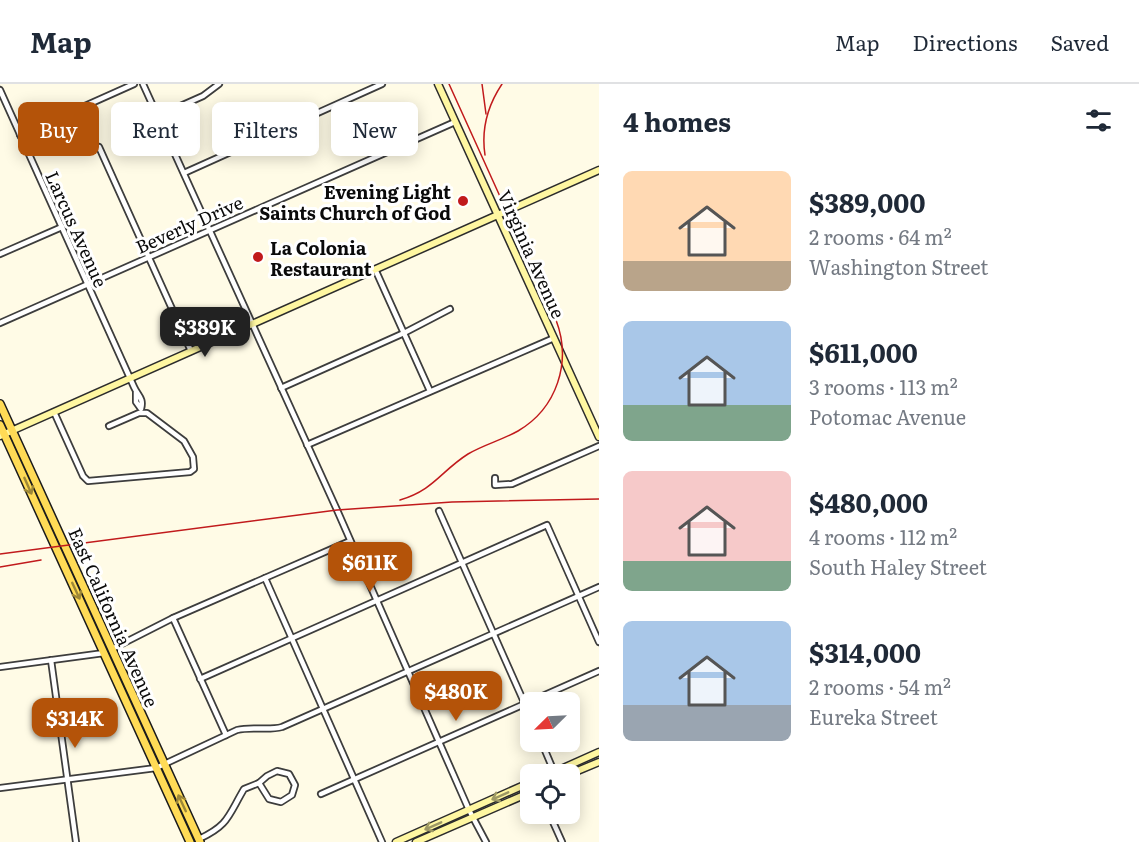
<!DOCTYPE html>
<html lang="en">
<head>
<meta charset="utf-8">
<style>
	body { margin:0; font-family:Literata,serif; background:#f2f2f3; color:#1f2937; height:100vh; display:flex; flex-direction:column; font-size:22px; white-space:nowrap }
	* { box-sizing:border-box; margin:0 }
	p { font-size:20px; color:#747a83 }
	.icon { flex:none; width:33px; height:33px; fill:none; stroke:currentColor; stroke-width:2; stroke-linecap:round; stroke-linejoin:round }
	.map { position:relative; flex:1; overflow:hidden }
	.side { display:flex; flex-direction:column; background:#fff; width:540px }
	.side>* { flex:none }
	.guide { position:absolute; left:18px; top:18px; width:490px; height:54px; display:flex; gap:12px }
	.needle { width:39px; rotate:246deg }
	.controls { position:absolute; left:520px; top:608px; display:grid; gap:12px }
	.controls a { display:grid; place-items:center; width:60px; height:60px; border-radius:9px; background:#fff; box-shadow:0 3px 15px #0003; font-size:30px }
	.price { position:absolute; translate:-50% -51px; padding:0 14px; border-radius:12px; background:#b45309; color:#fff; font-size:20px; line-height:39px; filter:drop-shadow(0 2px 3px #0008) }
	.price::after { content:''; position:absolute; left:50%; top:36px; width:18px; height:14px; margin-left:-9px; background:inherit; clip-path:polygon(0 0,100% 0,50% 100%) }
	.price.current { background:#222; color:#fff }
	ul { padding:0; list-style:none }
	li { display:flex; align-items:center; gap:18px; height:150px; padding:0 24px }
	li span { display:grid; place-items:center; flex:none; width:168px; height:120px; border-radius:9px; color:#555 }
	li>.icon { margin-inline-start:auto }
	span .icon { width:72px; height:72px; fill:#fffc; stroke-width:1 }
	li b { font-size:26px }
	h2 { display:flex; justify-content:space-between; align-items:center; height:72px; padding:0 24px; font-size:26px }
	.chip { padding:0 21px; border-radius:9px; background:#fff; box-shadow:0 3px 15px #0003; font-size:21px; line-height:54px }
	.chip.current { background:#b45309; color:#fff }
	header { display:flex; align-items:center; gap:36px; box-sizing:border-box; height:84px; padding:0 30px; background:#fff; border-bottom:2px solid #e0e1e3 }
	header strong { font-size:28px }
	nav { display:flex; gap:33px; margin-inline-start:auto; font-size:21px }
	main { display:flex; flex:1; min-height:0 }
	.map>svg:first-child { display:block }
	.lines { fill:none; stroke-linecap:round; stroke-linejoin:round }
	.street-casing { stroke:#3d3d3d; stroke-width:8 }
	.secondary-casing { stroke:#2c2c2c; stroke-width:9 }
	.primary-casing { stroke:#1b1b1b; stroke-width:10 }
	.street { stroke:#fff; stroke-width:4.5 }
	.secondary { stroke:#fff7a1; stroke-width:6 }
	.primary { stroke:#ffdb56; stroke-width:7 }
	.rail { stroke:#c11a1c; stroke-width:1.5 }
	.oneway { stroke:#9d8738 }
	.oneway2 { stroke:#9d9865 }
	.poi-dot { fill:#c11a1c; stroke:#fff; stroke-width:2 }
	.labels { text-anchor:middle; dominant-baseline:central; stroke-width:6; stroke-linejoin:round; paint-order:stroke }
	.poi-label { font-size:18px; font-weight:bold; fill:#0a0a0a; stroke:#fff; text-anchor:end }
	.street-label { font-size:18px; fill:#0a0a0a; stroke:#fff }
</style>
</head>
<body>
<header>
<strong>Map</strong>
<nav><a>Map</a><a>Directions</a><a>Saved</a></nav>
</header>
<main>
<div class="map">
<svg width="599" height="758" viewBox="0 0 599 758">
	<rect width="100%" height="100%" fill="#fffbe6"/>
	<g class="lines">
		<defs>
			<g id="street">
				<path d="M143,0l194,426 132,300 17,32"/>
				<path d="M0,6l134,297c4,9 10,11 7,22l-5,-7v-10"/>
				<path d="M158,32l45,-20 16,-12"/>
				<path d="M20,51l114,-51"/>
				<path d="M99,63l92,204"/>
				<path d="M184,89l198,-89"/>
				<path d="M0,170l62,-27"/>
				<path d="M375,185l55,122"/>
				<path d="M0,239l455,-201"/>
				<path d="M281,304l123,-55 46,-24"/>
				<path d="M54,328l29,64 5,5 102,-9 4,-3 -1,-12 -9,-16 -37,-28h-8l-30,13"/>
				<path d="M307,361l247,-107"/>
				<path d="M495,394v7l17,-1 87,-38"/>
				<path d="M439,427l92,207"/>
				<path d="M265,494l117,264"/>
				<path d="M173,534l53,117"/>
				<path d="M112,565l61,-31 177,-77"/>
				<path d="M51,576l25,182"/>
				<path d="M0,583l104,-14"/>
				<path d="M200,595l347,-154 52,117"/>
				<path d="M541,657l14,33"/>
				<path d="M277,687l12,3 6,11 -3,10 -11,7 -12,-3 -10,-16 8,-7z"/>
				<path d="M0,704l156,-20 81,-38c15,-4 30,1 45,-3l317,-140"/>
				<path d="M321,710l278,-123"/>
				<path d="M549,729l13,29"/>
				<path d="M199,755c30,-14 29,-23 45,-50l15,-6"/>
			</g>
			<g id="secondary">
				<path d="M438,0l161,353"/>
				<path d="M0,352l599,-266"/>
				<path d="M550,690l49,-22"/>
				<path d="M570,690l29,-12"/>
				<path d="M396,758l135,-60"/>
				<path d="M416,758l115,-50"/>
			</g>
			<g id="primary">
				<path d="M0,320l200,438"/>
				<path d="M0,341l190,417"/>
			</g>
		</defs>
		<use href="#street" class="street-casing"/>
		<use href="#secondary" class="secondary-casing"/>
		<use href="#primary" class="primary-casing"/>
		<use href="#street" class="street"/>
		<use href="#secondary" class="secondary"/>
		<use href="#primary" class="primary"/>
		<g class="rail">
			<path d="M482,0l4,30"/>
			<path d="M485,71c-4,-26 3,-50 17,-71"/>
			<path d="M400,416c34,-10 41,-29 68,-46 15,-9 34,-14 50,-23 39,-23 54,-69 38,-111l-107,-236"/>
			<path d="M0,470l337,-44 115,-8 147,-3"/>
			<path d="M0,483l41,-7"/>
		</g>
	</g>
	<defs><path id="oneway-shaft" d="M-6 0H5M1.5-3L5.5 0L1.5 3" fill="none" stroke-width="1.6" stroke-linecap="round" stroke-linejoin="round" transform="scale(1.5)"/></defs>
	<g class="oneway">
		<use href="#oneway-shaft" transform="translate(28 402) rotate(66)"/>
		<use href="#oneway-shaft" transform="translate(76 507) rotate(65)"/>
		<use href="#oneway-shaft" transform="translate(182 719) rotate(-115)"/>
	</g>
	<g class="oneway2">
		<use href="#oneway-shaft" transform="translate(500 712) rotate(156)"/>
		<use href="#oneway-shaft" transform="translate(433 742) rotate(156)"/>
	</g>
	<g class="poi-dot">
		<circle cx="463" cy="117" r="6"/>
		<circle cx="258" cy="173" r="6"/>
	</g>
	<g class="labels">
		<g class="poi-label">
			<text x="451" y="107">Evening Light<tspan x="451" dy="21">Saints Church of God</tspan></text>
			<text x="270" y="163" text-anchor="start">La Colonia<tspan x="270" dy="21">Restaurant</tspan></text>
		</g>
		<g class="street-label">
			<text transform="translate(189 140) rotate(-24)">Beverly Drive</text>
			<text transform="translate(77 145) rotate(66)">Larcus Avenue</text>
			<text transform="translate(532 170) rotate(66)">Virginia Avenue</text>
			<text transform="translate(114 533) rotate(66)">East California Avenue</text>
		</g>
	</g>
</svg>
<div class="controls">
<a><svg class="needle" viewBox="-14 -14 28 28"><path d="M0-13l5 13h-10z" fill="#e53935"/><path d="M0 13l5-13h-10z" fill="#747a83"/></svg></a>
<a><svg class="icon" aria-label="locate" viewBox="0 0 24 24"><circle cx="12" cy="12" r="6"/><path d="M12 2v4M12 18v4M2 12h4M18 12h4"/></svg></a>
</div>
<b class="price current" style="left:205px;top:274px">$389K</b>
<b class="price" style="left:370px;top:509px">$611K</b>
<b class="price" style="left:456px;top:638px">$480K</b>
<b class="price" style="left:75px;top:665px">$314K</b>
<div class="guide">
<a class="chip current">Buy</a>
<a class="chip">Rent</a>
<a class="chip">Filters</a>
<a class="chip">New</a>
</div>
</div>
<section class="side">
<h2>4 homes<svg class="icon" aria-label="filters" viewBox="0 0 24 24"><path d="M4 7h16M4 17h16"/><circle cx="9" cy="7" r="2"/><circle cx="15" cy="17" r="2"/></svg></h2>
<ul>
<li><span style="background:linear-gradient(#ffd9b3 75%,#b9a48a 0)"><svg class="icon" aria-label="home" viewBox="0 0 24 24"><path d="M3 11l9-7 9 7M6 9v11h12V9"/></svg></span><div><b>$389,000</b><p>2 rooms · 64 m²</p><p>Washington Street</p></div></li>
<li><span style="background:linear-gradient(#a9c7e8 70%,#7fa58c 0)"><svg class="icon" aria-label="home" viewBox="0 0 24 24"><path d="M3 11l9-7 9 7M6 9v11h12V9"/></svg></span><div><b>$611,000</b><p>3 rooms · 113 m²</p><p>Potomac Avenue</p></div></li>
<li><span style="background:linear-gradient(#f6c9c9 75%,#7fa58c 0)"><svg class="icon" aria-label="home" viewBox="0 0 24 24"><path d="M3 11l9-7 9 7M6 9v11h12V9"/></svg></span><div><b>$480,000</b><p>4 rooms · 112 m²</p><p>South Haley Street</p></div></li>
<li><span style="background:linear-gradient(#a9c7e8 70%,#9aa5b1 0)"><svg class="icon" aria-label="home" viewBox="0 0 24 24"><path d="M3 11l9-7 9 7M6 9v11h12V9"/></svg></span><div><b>$314,000</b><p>2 rooms · 54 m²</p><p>Eureka Street</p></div></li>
</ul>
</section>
</main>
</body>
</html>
